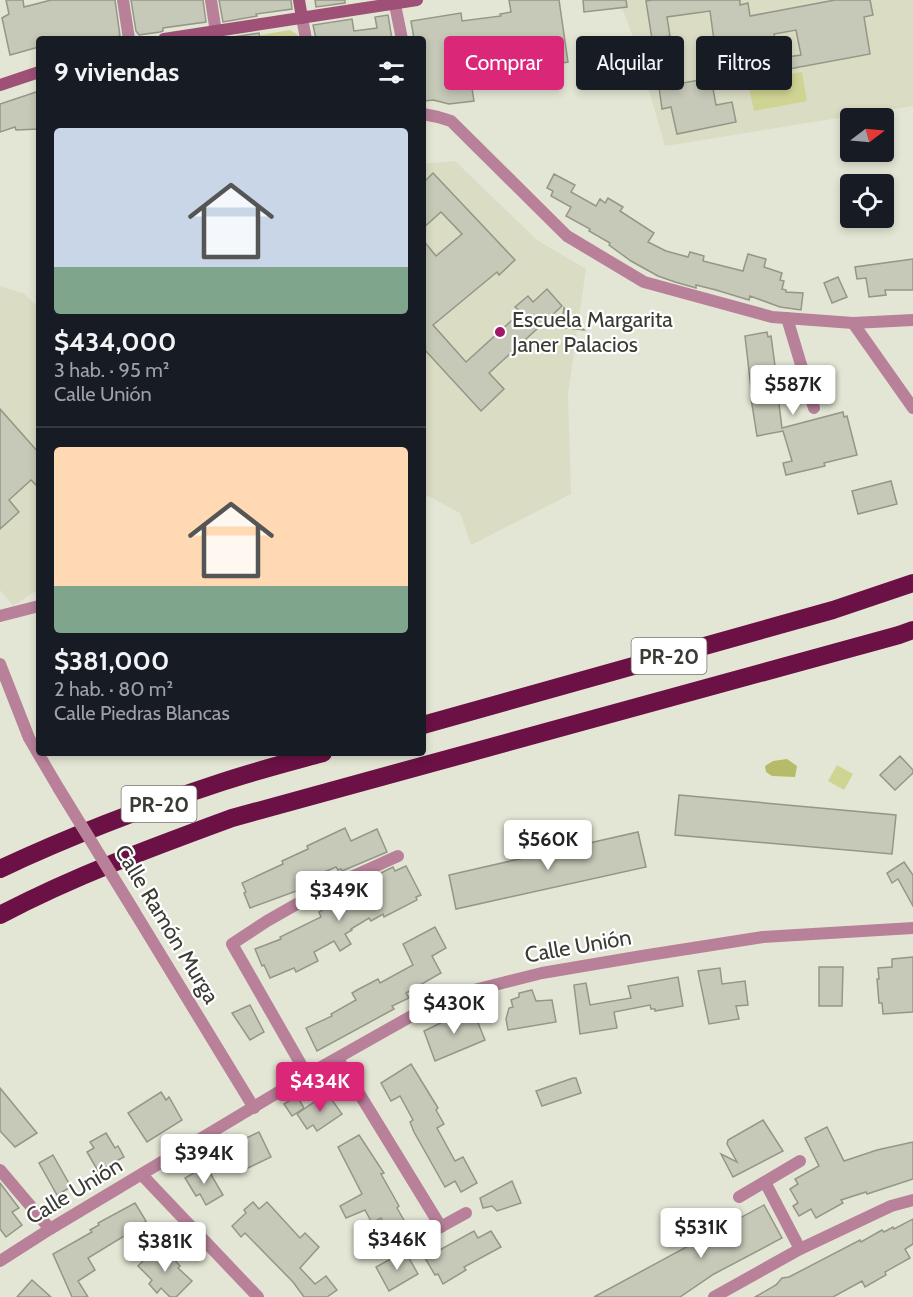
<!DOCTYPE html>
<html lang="es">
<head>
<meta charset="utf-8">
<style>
	body { margin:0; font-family:Cabin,sans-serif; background:#20242c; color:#f1f3f6; height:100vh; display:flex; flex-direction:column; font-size:22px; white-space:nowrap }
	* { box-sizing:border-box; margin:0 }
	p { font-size:20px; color:#9ea1a6 }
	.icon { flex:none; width:33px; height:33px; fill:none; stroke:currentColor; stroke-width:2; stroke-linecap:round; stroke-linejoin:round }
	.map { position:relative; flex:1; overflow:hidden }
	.drawer { position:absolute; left:36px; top:36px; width:390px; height:720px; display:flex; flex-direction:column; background:#171b24; border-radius:6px; box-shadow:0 3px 9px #0003 }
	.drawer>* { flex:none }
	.guide { position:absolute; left:444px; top:36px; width:378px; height:54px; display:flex; gap:12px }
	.needle { width:39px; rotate:74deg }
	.fabs { position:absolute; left:840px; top:108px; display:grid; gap:12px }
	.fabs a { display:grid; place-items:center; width:54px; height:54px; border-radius:6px; background:#171b24; box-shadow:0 3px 9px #0003; font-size:30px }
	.price { position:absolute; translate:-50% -51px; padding:0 14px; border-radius:6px; background:#fff; color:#222; font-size:20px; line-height:39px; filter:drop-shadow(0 2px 3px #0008) }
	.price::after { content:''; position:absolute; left:50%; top:36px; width:18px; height:14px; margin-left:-9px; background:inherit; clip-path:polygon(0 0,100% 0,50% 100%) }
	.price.current { background:#db2777; color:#fff }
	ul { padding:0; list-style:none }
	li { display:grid; align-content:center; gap:12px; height:318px; padding:0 18px }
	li+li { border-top:2px solid #363941 }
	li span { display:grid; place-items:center; height:186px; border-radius:6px; color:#555 }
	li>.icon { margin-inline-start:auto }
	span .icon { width:108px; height:108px; fill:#fffc; stroke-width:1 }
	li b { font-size:26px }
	h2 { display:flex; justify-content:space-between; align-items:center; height:72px; padding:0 18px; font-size:26px }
	.tag { padding:0 21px; border-radius:6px; background:#171b24; box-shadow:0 3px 9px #0003; font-size:21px; line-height:54px }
	.tag.current { background:#db2777; color:#fff }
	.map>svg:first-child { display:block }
	.built { fill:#dadcc4 }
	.green { fill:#d0d493 }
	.water { fill:#b6bb69 }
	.building { fill:#c6c8b8; stroke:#949686; stroke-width:1.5; fill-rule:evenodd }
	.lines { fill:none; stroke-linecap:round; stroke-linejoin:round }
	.street { stroke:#b88199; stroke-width:12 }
	.secondary { stroke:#9e5076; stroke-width:12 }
	.highway { stroke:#6c1145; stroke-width:18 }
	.street-bridge { stroke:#b88199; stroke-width:12 }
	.poi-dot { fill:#9f1967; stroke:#fff; stroke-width:2 }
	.labels { text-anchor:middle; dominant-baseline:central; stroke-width:4.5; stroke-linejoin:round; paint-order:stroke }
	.shield { fill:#fff; stroke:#767672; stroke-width:1.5 }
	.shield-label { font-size:21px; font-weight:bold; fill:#3b3b35 }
	.poi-label { font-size:22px; fill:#3b3b35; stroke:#fff; text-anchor:start }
	.street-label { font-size:22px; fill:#3b3b35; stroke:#fff }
</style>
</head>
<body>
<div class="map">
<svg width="913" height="1297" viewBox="0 0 913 1297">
	<rect width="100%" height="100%" fill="#e4e6d5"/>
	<g class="built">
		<path d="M619,0h294v106l-248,40 -29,-101z"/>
		<path d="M455,161l82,79 49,29 -18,125 3,100 -100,51 -11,-32 -37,-20v-329z"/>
		<path d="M0,286l25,8 14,15v280l-26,17 -13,-16z"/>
	</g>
	<g class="green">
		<path d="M290,30l8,5v4h-36l-1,-4z"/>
		<path d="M802,72l5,29 -53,10 -6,-28z"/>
		<path d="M837,765l16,9 -9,16 -16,-9z"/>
	</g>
	<g class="water">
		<path d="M787,759l10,7 -2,11 -23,-1 -6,-4 -1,-6 8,-5z"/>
		<path d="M550,825l3,12 -24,7 -4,-12z"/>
	</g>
	<g class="building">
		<path d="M6,0h17l1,7 27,-7h64l5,36 -14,3h-67v8l-29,8 -8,-37 7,-4z"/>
		<path d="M131,0h72l3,22 -43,6v3l-3,1 -21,3 -3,-4z"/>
		<path d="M219,0h72l1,9 -36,5 1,2 -34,6z"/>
		<path d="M315,0h30v3l-29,4z"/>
		<path d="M509,0h50l9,62 -21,3v4l-12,2v-4l-5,1v-6l-38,5 -1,-6 -23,2 6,38 -25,3 -16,-4 -8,1 -2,-14v-48h-9l-3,-18 50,-8 1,8 39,-5 -1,-2 11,-2z"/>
		<path d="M583,0h43l1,7 -43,5z"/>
		<path d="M653,0h87v5l8,-2 2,13 85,-16h35l3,15 -9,2 6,37 -124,23 -2,-7 -33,5 -3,-26 7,-1 -5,-37 -43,6 3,19 -18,3 -6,-38zM796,30l5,25 -22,3 -5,-24z"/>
		<path d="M388,15l4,24h-76l-3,-14 39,-6 2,12 23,-3 -2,-11z"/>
		<path d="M259,33l1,6h-33l-1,-1z"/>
		<path d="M711,78l5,27 16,-3 4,20 -59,12 -6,-27 -9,2 -3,-22z"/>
		<path d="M39,91v38l-23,1 -1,-3 -15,5v-28z"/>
		<path d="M433,173l82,87 -16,15 -2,-3 -64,53 33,37 55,-50 -6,-5 13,-11 5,6 14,-13 15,17 -73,67 15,16 -23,22 -58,-63v-108l13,16 26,-22 -21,-22 -18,16v-45z"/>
		<path d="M554,174l21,11 -4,7 25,14 4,-7 5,4 3,-5 15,9 -3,4 34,22 -6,9 18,9 22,6 2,-5 14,4 -1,5 40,10 5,-17 18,5 -2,8 18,6 -2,7 4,1 -2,8 4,1v2l17,1 -2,17 -21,-3 -30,-11 -1,4 -33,-10 -20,-5v3l-21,-6 -17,-6 -27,-15 -22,-16 1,-2 -21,-12 1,-2 -24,-13 5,-9 -20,-11 2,-5 -6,-3z"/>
		<path d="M913,259v31h-28l1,5 -17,2 -3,-19 -9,1 -2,-12z"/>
		<path d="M838,277l9,20 -15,6 -8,-20z"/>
		<path d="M564,308l20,22 -23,-3z"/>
		<path d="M767,332l1,5 3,-1 5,37h2l3,14 -4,1 5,40 61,-16 1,5 3,-1 10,39 -33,8 1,3 -39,9 -3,-12 9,-2 -9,-30 -26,5 -6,-38 1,-1 -7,-61z"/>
		<path d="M0,409l39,44v35l-8,-8 -22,20 10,12 -19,17z"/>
		<path d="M891,481l6,23 -39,10 -6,-23z"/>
		<path d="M900,756l13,14v3l-18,17 -15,-15z"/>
		<path d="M679,795l217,20 -4,39 -217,-19z"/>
		<path d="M345,828l6,13 26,-12 10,23 -45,19 -1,-2 -3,1 -2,-3 -21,9 3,7 -68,25 -6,-15 2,-1 -4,-9 41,-19 -1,-3 26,-12 -1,-3z"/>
		<path d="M638,832l8,35 -190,42 -7,-34z"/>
		<path d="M904,862l9,13v31l-15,-27 -6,4 -5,-10z"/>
		<path d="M406,866l15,29 -5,2 1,3 -33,17 -1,-3 -12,7 -2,-3 -18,11 1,1 -7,4 6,10 -11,7 -6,-10 -20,11 4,9 -22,11 -2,-4 -24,10 -6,-13 -2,1 -7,-17 26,-10 -1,-2 41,-20 -2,-5 61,-35 -1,-3 14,-7 2,4z"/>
		<path d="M435,927l11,21 -14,8 9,17 -35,20 3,5 -17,8 2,3 -77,42 -11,-23 26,-12 -1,-2 25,-14 -4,-7 5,-3 21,-11 2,4 33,-18 -10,-21z"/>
		<path d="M913,957v55l-30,2 -1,-11h-3l-2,-24h2l-1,-11 14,-1v-8z"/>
		<path d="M819,967h24l-1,39h-23z"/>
		<path d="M720,968l2,16 23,-3 3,24 -12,1 3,13 -30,5 -11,-53z"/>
		<path d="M678,977l5,29 -28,5v-2h-4l-1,-4 -36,7 3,16 -37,6 -6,-49 12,-2 4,22 41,-7 -3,-12z"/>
		<path d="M532,990l4,11 16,-1 4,22 -48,8 -2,-11 3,-11 4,-1 -2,-7 8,-3v-4z"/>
		<path d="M250,1005l14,27 -14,8 -18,-27z"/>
		<path d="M472,1008l13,32 -50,21 -11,-30z"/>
		<path d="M411,1064l27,44 -2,2 8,14 -7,4 18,33 8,-4 14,26 -16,9 -6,-11 -10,6 -31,-55 -4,-10 3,-2 -13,-24 -9,5 -10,-18z"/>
		<path d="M573,1078h3l5,15 -39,13 -6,-15z"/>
		<path d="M0,1088l37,45 -22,14 -15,-16z"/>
		<path d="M161,1092l5,8 3,-3 13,23 -35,22 -19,-29z"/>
		<path d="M327,1093l15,21 -25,17 -4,-6 -6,4 -10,-15z"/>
		<path d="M297,1096l7,12 -12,8 -8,-12z"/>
		<path d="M763,1120l20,31 -50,26 -12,-23 16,8 -10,-18 1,-4z"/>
		<path d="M827,1127l17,34 33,-11 36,-8v37l-46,15 -1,-2 -25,8 2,3 -27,15 -5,-9 -12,7 -6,-10 5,-3 -8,-14 8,-5 -3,-5 24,-13 -14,-28z"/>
		<path d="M259,1132l12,25 -25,12 -12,-25z"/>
		<path d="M106,1133l9,15 3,-2 6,11 -26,14 -11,-19 7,-4 -4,-6z"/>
		<path d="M359,1135l25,38 -3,1 18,32 -2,2 8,14 -16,9 -8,-13 -9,5 -7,-13 -19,8 -6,-12 22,-12 -24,-47z"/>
		<path d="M53,1155l18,32 -14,8 -18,-32z"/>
		<path d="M206,1166l17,29 -17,10 -6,-11 -4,2 -11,-18z"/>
		<path d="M512,1181l9,22 -24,8 -5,-5 -9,2 -3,-10z"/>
		<path d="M0,1183l19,25 -7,4 10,13 -16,12 -6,-8z"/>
		<path d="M253,1202l6,7 8,-7 33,36 5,-5 14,14 -19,21 15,16 11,-8 11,14 -10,7h-23l-11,-15 -48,-49 -4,4 -9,-11 14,-13 -2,-3z"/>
		<path d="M135,1203l11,18 -6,4 5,8 -17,10 -4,-7 -36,22 7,12 -17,11 10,16h-16l-19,-43 39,-22 -2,-2 9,-5 -1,-2z"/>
		<path d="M764,1205l18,33 -68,36 -34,23h-86z"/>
		<path d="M913,1219v25l-8,5 5,9 -25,14 1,3 -21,12 -3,-6 -29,16h-78l21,-12 6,-7 7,-1 71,-37 1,2 21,-12 2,2 9,-5 1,2z"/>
		<path d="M474,1231l4,7 13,-7 10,16 -37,20 2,3 -23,14 -5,-10 -3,1 -10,-17z"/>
		<path d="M160,1244l20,22 -2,2 14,13 -16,16h-6l-9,-9 -4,5 -8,-9 3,-4 -14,-14z"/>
		<path d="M405,1251l13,23 -29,17 -13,-24z"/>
		<path d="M32,1280l19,17h-34z"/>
	</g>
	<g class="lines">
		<g class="street">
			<path d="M123,0l6,39"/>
			<path d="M211,0l6,39"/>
			<path d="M394,0l8,39"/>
			<path d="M302,18l4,21"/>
			<path d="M423,114l15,3 13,4 116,115 77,46 128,35 81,6 60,-3"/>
			<path d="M787,318l27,90"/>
			<path d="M853,323l60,85"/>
			<path d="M0,616l39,-10"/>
			<path d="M0,664l29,74 30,51"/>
			<path d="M134,911l120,197"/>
			<path d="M338,1059l103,168"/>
			<path d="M307,1075l-75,-131 35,-23 51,-29 80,-36"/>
			<path d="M0,1170l50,59"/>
			<path d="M142,1175l116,122"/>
			<path d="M765,1182l35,67"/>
			<path d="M739,1197l61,-36"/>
			<path d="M413,1242l53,-29"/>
			<path d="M0,1261l50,-32 257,-154 124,-70 43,-15 68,-17 100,-17 121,-19 150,-9"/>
			<path d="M714,1297l86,-48 91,-43 22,-6"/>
		</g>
		<g class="secondary">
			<path d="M299,0l3,18"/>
			<path d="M164,39l253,-39"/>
			<path d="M0,85l39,-13"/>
		</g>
		<g class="highway">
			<path d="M423,725l410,-115 80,-27"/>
			<path d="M0,869c72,-34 146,-62 222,-87 33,-11 68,-20 101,-29"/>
			<path d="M0,915c74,-39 153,-68 232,-97l667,-183 14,-5"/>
		</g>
		<path class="street-bridge" d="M59,789l75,122"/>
	</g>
	<circle class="poi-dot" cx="500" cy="332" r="6"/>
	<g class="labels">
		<g class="shield">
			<rect x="631.5" y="638" width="75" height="36" rx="4.5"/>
			<rect x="121.5" y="786" width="75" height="36" rx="4.5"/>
		</g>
		<g class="shield-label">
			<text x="669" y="656">PR-20</text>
			<text x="159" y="804">PR-20</text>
		</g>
		<g class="poi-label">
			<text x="512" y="319">Escuela Margarita<tspan x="512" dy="25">Janer Palacios</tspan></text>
		</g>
		<g class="street-label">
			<text transform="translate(167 924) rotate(59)">Calle Ramón Murga</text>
			<text transform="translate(578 946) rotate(-10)">Calle Unión</text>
			<text transform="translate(74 1191) rotate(-31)">Calle Unión</text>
		</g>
	</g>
</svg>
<div class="fabs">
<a><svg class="needle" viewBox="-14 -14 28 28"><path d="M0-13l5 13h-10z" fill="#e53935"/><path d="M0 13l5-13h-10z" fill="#9ea1a6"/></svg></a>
<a><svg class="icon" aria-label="locate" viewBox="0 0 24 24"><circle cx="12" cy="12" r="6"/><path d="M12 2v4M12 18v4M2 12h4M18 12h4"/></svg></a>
</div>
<b class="price" style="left:793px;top:416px">$587K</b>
<b class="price" style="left:548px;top:871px">$560K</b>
<b class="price" style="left:339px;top:922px">$349K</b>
<b class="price" style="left:454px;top:1035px">$430K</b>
<b class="price current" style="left:320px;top:1113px">$434K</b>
<b class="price" style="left:204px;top:1185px">$394K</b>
<b class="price" style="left:701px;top:1259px">$531K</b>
<b class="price" style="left:397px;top:1271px">$346K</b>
<b class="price" style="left:165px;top:1273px">$381K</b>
<div class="guide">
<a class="tag current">Comprar</a>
<a class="tag">Alquilar</a>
<a class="tag">Filtros</a>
</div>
<section class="drawer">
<h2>9 viviendas<svg class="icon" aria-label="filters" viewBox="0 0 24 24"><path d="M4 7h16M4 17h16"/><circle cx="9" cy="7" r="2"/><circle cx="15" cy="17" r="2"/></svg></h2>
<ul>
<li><span style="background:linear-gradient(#c9d6e8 75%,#7fa58c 0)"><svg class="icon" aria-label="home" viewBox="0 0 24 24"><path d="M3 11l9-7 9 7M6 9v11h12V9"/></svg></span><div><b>$434,000</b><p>3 hab. · 95 m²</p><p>Calle Unión</p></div></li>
<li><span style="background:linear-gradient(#ffd9b3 75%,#7fa58c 0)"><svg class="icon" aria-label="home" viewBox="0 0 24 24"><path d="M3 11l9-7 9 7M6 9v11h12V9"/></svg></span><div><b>$381,000</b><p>2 hab. · 80 m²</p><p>Calle Piedras Blancas</p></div></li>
</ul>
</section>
</div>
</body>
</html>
